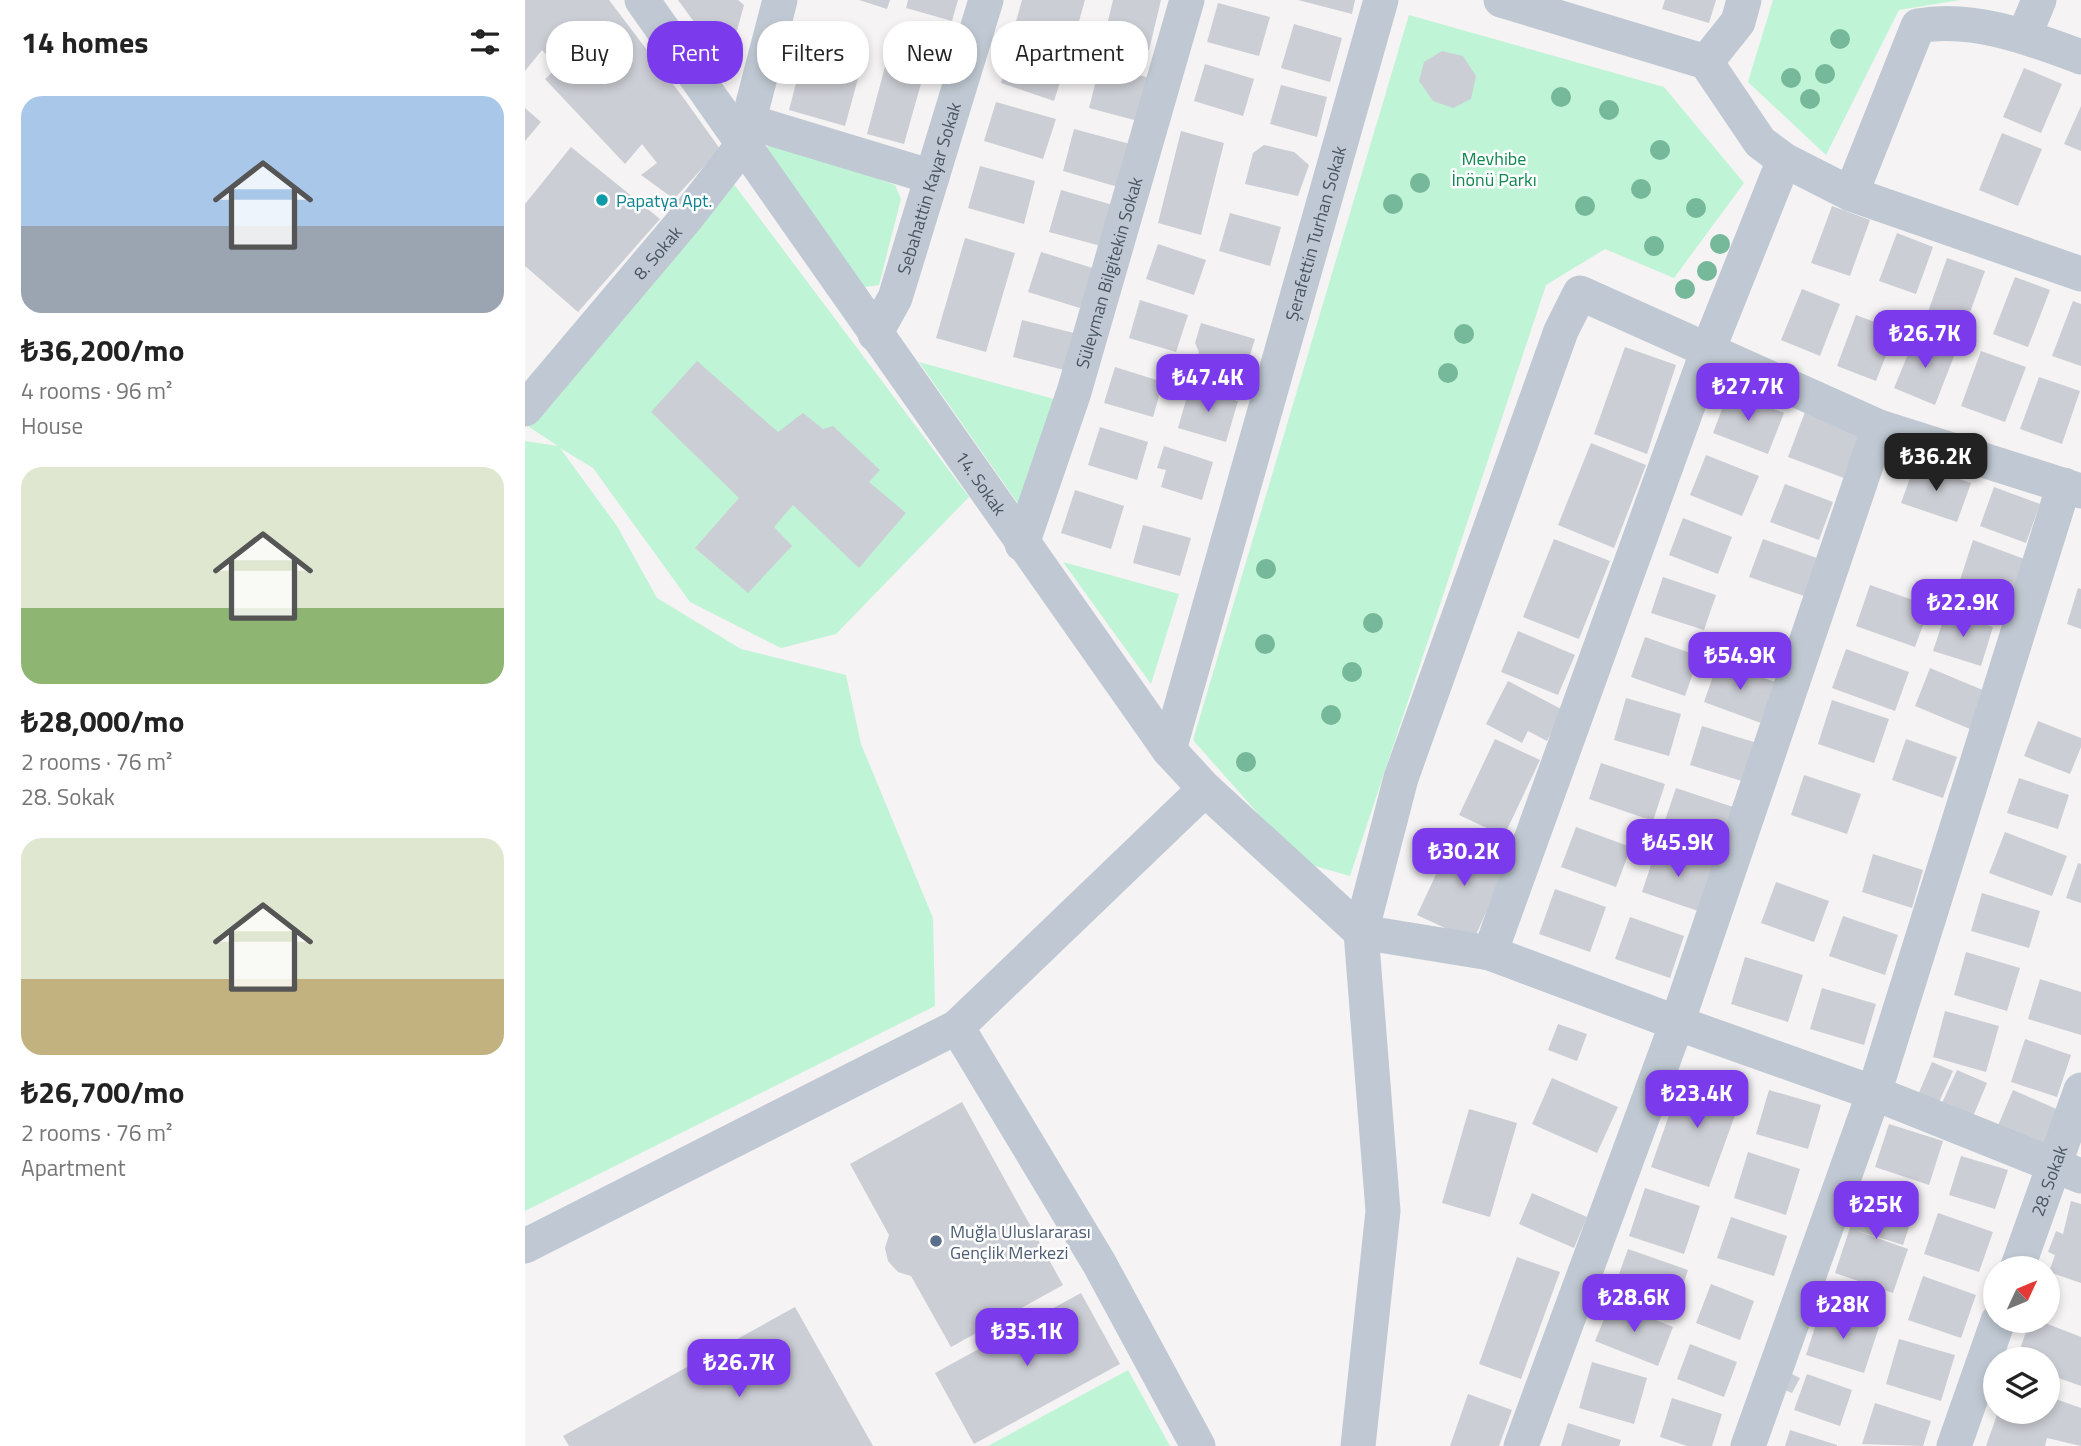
<!DOCTYPE html>
<html lang="en">
<head>
<meta charset="utf-8">
<style>
	body { margin:0; font-family:"Titillium Web",sans-serif; background:#f6f6f6; color:#222; height:100vh; display:flex; flex-direction:column; font-size:26px; white-space:nowrap }
	* { box-sizing:border-box; margin:0 }
	p { font-size:23px; color:#767676 }
	.icon { flex:none; width:38px; height:38px; fill:none; stroke:currentColor; stroke-width:2; stroke-linecap:round; stroke-linejoin:round }
	.map { position:relative; flex:1; overflow:hidden }
	.drawer { display:flex; flex-direction:column; background:#fff; width:525px }
	.drawer>* { flex:none }
	.top-card { position:absolute; left:21px; top:21px; width:665px; height:63px; display:flex; gap:14px }
	.needle { width:46px; rotate:46deg }
	.buttons { position:absolute; left:1458px; top:1256px; display:grid; gap:14px }
	.buttons a { display:grid; place-items:center; width:77px; height:77px; border-radius:50%; background:#fff; box-shadow:0 4px 10px #0003; font-size:35px }
	.price { position:absolute; translate:-50% -60px; padding:0 16px; border-radius:14px; background:#7c3aed; color:#fff; font-size:23px; line-height:46px; filter:drop-shadow(0 2px 4px #0008) }
	.price::after { content:''; position:absolute; left:50%; top:42px; width:21px; height:16px; margin-left:-10px; background:inherit; clip-path:polygon(0 0,100% 0,50% 100%) }
	.price.current { background:#222; color:#fff }
	ul { padding:0; list-style:none }
	li { display:grid; align-content:center; gap:14px; height:371px; padding:0 21px }
	li span { display:grid; place-items:center; height:217px; border-radius:21px; color:#555 }
	li>.icon { margin-inline-start:auto }
	span .icon { width:126px; height:126px; fill:#fffc; stroke-width:1 }
	li b { font-size:30px }
	h2 { display:flex; justify-content:space-between; align-items:center; height:84px; padding:0 21px; font-size:30px }
	.tag { padding:0 24px; border-radius:28px; background:#fff; box-shadow:0 4px 10px #0003; font-size:24px; line-height:63px }
	.tag.current { background:#7c3aed; color:#fff }
	main { display:flex; flex:1; min-height:0 }
	.map>svg:first-child { display:block }
	.green { fill:#c0f4d6 }
	.building { fill:#ccced5 }
	.lines { fill:none; stroke-linecap:round; stroke-linejoin:round }
	.minor { stroke:#c0c9d3; stroke-width:35 }
	.tree { fill:#76b89a }
	.culture-dot { fill:#0f9aa8; stroke:#fff; stroke-width:2.5 }
	.service-dot { fill:#5c6f8a; stroke:#fff; stroke-width:2.5 }
	.labels { text-anchor:middle; dominant-baseline:central; stroke-width:5; stroke-linejoin:round; paint-order:stroke }
	.park-label { font-size:18px; fill:#0f8851; stroke:#fff }
	.street-label { font-size:18px; fill:#485563; stroke:#fff }
	.culture-label { font-size:18px; fill:#0d838f; stroke:#fff; text-anchor:start }
	.service-label { font-size:18px; fill:#4e5e75; stroke:#fff; text-anchor:start }
</style>
</head>
<body>
<main>
<section class="drawer">
<h2>14 homes<svg class="icon" aria-label="filters" viewBox="0 0 24 24"><path d="M4 7h16M4 17h16"/><circle cx="9" cy="7" r="2"/><circle cx="15" cy="17" r="2"/></svg></h2>
<ul>
<li><span style="background:linear-gradient(#a9c7e8 60%,#9aa5b1 0)"><svg class="icon" aria-label="home" viewBox="0 0 24 24"><path d="M3 11l9-7 9 7M6 9v11h12V9"/></svg></span><div><b>₺36,200/mo</b><p>4 rooms · 96 m²</p><p>House</p></div></li>
<li><span style="background:linear-gradient(#dfe7d0 65%,#8fb573 0)"><svg class="icon" aria-label="home" viewBox="0 0 24 24"><path d="M3 11l9-7 9 7M6 9v11h12V9"/></svg></span><div><b>₺28,000/mo</b><p>2 rooms · 76 m²</p><p>28. Sokak</p></div></li>
<li><span style="background:linear-gradient(#dfe7d0 65%,#c2b280 0)"><svg class="icon" aria-label="home" viewBox="0 0 24 24"><path d="M3 11l9-7 9 7M6 9v11h12V9"/></svg></span><div><b>₺26,700/mo</b><p>2 rooms · 76 m²</p><p>Apartment</p></div></li>
</ul>
</section>
<div class="map">
<svg width="1556" height="1446" viewBox="0 0 1556 1446">
	<rect width="100%" height="100%" fill="#f5f3f3"/>
	<g class="green">
		<path d="M1248,0h187l-61,10 -73,145 -78,-73z"/>
		<path d="M884,15l255,72 80,96 -70,95 -69,-29 -59,36 -196,591 -49,-14 -108,-122z"/>
		<path d="M247,140l123,45 6,14 -22,86 -14,2 -103,-133z"/>
		<path d="M205,179l239,318 -133,137 -55,14 -91,-46 -97,-134 -33,-20 57,78 40,72 84,51 105,26 15,69 72,174 2,88 -410,205v-770l33,5 -29,-19z"/>
		<path d="M394,362l135,37 -35,106z"/>
		<path d="M538,562l116,32 -28,90z"/>
		<path d="M603,1370l42,76h-182z"/>
	</g>
	<g class="building">
		<path d="M0,0h84l76,100 35,49 -46,50 -33,-24 16,-12 -15,-19 -17,20 -80,-85 13,-12 -16,-17 -17,21z"/>
		<path d="M153,0h60l6,5 -17,62z"/>
		<path d="M334,0h31l-3,9z"/>
		<path d="M383,0h50l-6,21 -46,-13z"/>
		<path d="M497,0h63l-12,42 -58,-17z"/>
		<path d="M588,0h48l-12,50 -45,-12z"/>
		<path d="M773,0h57l-3,14z"/>
		<path d="M1140,0h51l-7,23 -47,-14z"/>
		<path d="M693,3l52,14 -11,39 -52,-14z"/>
		<path d="M769,24l48,14 -12,44 -49,-14z"/>
		<path d="M286,26l57,16 -23,84 -56,-16z"/>
		<path d="M490,40l53,17 -14,44 -53,-18z"/>
		<path d="M366,44l38,11 -25,89 -37,-10z"/>
		<path d="M917,51l21,5 13,20 -5,23 -18,9 -20,-7 -14,-20 5,-19z"/>
		<path d="M680,64l49,15 -11,37 -49,-15z"/>
		<path d="M575,65l50,13 -12,43 -49,-13z"/>
		<path d="M1499,68l38,16 -21,49 -38,-16z"/>
		<path d="M756,85l46,12 -10,40 -47,-13z"/>
		<path d="M471,102l60,17 -13,40 -59,-18z"/>
		<path d="M1556,106v45l-17,-7z"/>
		<path d="M0,108l16,14 -16,19z"/>
		<path d="M549,129l56,15 -12,43 -55,-16z"/>
		<path d="M656,131l43,12 -23,92 -43,-12z"/>
		<path d="M1477,133l40,16 -24,57 -39,-16z"/>
		<path d="M739,145l30,7 15,13 -11,31 -53,-12 8,-31z"/>
		<path d="M46,147l89,72 -82,93 -53,-46v-62z"/>
		<path d="M455,166l55,15 -11,43 -56,-16z"/>
		<path d="M536,190l52,15 -12,41 -52,-14z"/>
		<path d="M1307,206l38,14 -20,56 -39,-13z"/>
		<path d="M705,213l51,14 -11,39 -51,-15z"/>
		<path d="M1372,233l36,14 -17,47 -37,-13z"/>
		<path d="M440,238l50,15 -29,99 -50,-14z"/>
		<path d="M633,244l48,16 -12,35 -48,-16z"/>
		<path d="M516,252l55,17 -13,40 -55,-17z"/>
		<path d="M1422,258l38,13 -20,55 -37,-14z"/>
		<path d="M1490,277l35,13 -22,57 -35,-13z"/>
		<path d="M1277,289l38,15 -20,52 -39,-16z"/>
		<path d="M615,300l48,15 -12,37 -47,-14z"/>
		<path d="M1548,301l8,3v62l-29,-10z"/>
		<path d="M1331,315l40,15 -20,51 -39,-15z"/>
		<path d="M497,320l52,13 -10,37 -51,-13z"/>
		<path d="M676,323l54,16 -12,38 -47,-14 3,-11 -4,-9z"/>
		<path d="M1391,335l40,16 -21,54 -41,-17z"/>
		<path d="M1100,347l51,18 -29,89 -53,-20z"/>
		<path d="M1456,351l45,16 -21,55 -44,-16z"/>
		<path d="M172,361l81,71 25,-19 20,16 10,-3 47,44 -11,12 37,31 -47,55 -66,-63 -19,22 18,19 -44,47 -53,-45 44,-50 -88,-86z"/>
		<path d="M590,367l48,15 -10,35 -49,-14z"/>
		<path d="M1514,377l41,14 -18,53 -42,-15z"/>
		<path d="M665,386l48,15 -12,41 -48,-14z"/>
		<path d="M1204,391l55,22 -16,41 -55,-21z"/>
		<path d="M1280,412l56,22 -17,44 -56,-21z"/>
		<path d="M575,427l48,15 -11,38 -49,-15z"/>
		<path d="M1066,443l55,22 -32,83 -56,-23z"/>
		<path d="M639,446l49,16 -11,38 -41,-13 5,-17 -9,-2z"/>
		<path d="M1181,455l53,21 -17,40 -52,-21z"/>
		<path d="M1390,464l56,19 -14,39 -56,-19z"/>
		<path d="M1260,484l48,18 -14,38 -49,-18z"/>
		<path d="M1469,487l46,17 -14,39 -46,-17z"/>
		<path d="M550,490l49,16 -13,43 -50,-16z"/>
		<path d="M1158,518l49,19 -14,37 -49,-19z"/>
		<path d="M618,525l48,13 -11,38 -47,-13z"/>
		<path d="M1029,539l56,22 -31,78 -56,-22z"/>
		<path d="M1238,539l54,19 -13,38 -55,-19z"/>
		<path d="M1448,540l54,20 -13,38 -54,-18z"/>
		<path d="M1138,577l53,18 -12,35 -53,-17z"/>
		<path d="M1345,585l60,21 -15,41 -59,-21z"/>
		<path d="M1553,588l3,1v40l-14,-5z"/>
		<path d="M1421,612l47,15 -12,39 -48,-15z"/>
		<path d="M993,631l57,24 -17,40 -57,-23z"/>
		<path d="M1120,637l54,19 -14,40 -54,-19z"/>
		<path d="M1321,649l63,23 -14,39 -63,-23z"/>
		<path d="M1193,662l57,20 -14,41 -57,-21z"/>
		<path d="M1405,668l55,23 -15,38 -55,-23z"/>
		<path d="M983,681l55,29 -16,31 -19,-10 -6,12 -36,-19z"/>
		<path d="M1101,698l55,16 -12,42 -55,-16z"/>
		<path d="M1307,700l57,19 -15,44 -56,-19z"/>
		<path d="M1513,721l43,17v9l-11,27 -46,-18z"/>
		<path d="M1177,726l55,17 -12,39 -55,-17z"/>
		<path d="M970,739l45,21 -36,76 -45,-21z"/>
		<path d="M1381,739l51,18 -14,41 -51,-18z"/>
		<path d="M1076,763l64,21 -12,37 -64,-22z"/>
		<path d="M1279,775l57,19 -14,40 -56,-19z"/>
		<path d="M1494,778l50,17 -11,34 -51,-16z"/>
		<path d="M1151,788l57,19 -13,39 -57,-20z"/>
		<path d="M1051,827l55,20 -15,40 -55,-20z"/>
		<path d="M1480,832l62,24 -15,40 -63,-23z"/>
		<path d="M930,834l55,26 -37,81 -56,-26z"/>
		<path d="M1132,847l56,18 -15,46 -56,-19z"/>
		<path d="M1348,854l50,16 -11,38 -50,-16z"/>
		<path d="M1553,863l3,1v39l-15,-5z"/>
		<path d="M1251,882l53,19 -15,41 -53,-19z"/>
		<path d="M1030,889l51,18 -16,45 -51,-18z"/>
		<path d="M1457,893l58,18 -11,37 -58,-17z"/>
		<path d="M1318,916l55,19 -13,40 -56,-19z"/>
		<path d="M1105,917l54,19 -14,42 -55,-19z"/>
		<path d="M1441,952l54,16 -13,43 -53,-16z"/>
		<path d="M1220,957l58,18 -15,47 -57,-18z"/>
		<path d="M1515,979l41,13v43l-53,-16z"/>
		<path d="M1297,988l54,16 -12,41 -54,-16z"/>
		<path d="M1420,1011l54,15 -13,46 -53,-15z"/>
		<path d="M1033,1024l29,10 -10,27 -29,-11z"/>
		<path d="M1500,1039l46,16 -14,42 -46,-15z"/>
		<path d="M1407,1062l21,9 -18,40 -20,-9z"/>
		<path d="M1432,1070l30,13 -18,43 -31,-14z"/>
		<path d="M1159,1072l59,21 -34,94 -58,-20z"/>
		<path d="M1027,1078l66,29 -21,46 -65,-29z"/>
		<path d="M1244,1090l52,15 -13,44 -52,-15z"/>
		<path d="M1488,1090l48,21 -19,45 -48,-21z"/>
		<path d="M437,1102l101,183 -112,62 -40,-71 -13,-4 -10,-11 -3,-13 4,-13 -39,-71z"/>
		<path d="M944,1109l48,14 -27,94 -48,-14z"/>
		<path d="M1364,1124l54,17 -14,44 -54,-18z"/>
		<path d="M1223,1152l52,17 -14,46 -52,-17z"/>
		<path d="M1436,1156l47,14 -13,39 -46,-14z"/>
		<path d="M1120,1188l55,18 -16,48 -55,-18z"/>
		<path d="M1338,1188l53,18 -13,39 -48,-15 53,19 -15,44 -58,-20z"/>
		<path d="M1007,1193l55,24 -13,31 -55,-24z"/>
		<path d="M1546,1201l10,3v79l-32,-11 6,-17 -7,-3 8,-21 7,3z"/>
		<path d="M1413,1213l55,19 -14,40 -55,-18z"/>
		<path d="M1206,1217l56,19 -13,40 -57,-18z"/>
		<path d="M1103,1249l60,21 -13,39 -61,-21z"/>
		<path d="M992,1257l43,15 -39,107 -42,-15z"/>
		<path d="M1398,1276l53,19 -15,43 -53,-18z"/>
		<path d="M1186,1284l43,17 -14,39 -44,-17z"/>
		<path d="M556,1293l39,71 -146,80 -39,-71z"/>
		<path d="M1086,1302l62,25 -15,39 -63,-25z"/>
		<path d="M270,1307l78,139h-304l-6,-10z"/>
		<path d="M1296,1309l58,18 -15,46 -58,-18z"/>
		<path d="M1505,1321h10l41,16v49l-34,-12v-14h-31z"/>
		<path d="M1374,1339l56,16 -14,46 -55,-17z"/>
		<path d="M1165,1344l47,18 -13,35 -47,-18z"/>
		<path d="M1067,1362l55,16 -13,46 -55,-16z"/>
		<path d="M1261,1371l14,7 -8,15 -14,-6z"/>
		<path d="M1282,1374l45,16 -12,36 -46,-16z"/>
		<path d="M943,1394l44,16 -13,36h-49z"/>
		<path d="M1522,1396l34,12v38l-34,-8 -2,8h-59l12,-34h49z"/>
		<path d="M1147,1398l50,16 -10,32h-25l-27,-9z"/>
		<path d="M1350,1403l56,18 -8,25 -61,-2z"/>
		<path d="M1043,1423l53,17 -2,6h-58z"/>
		<path d="M1265,1430l47,15v1h-52z"/>
	</g>
	<g class="lines">
		<g class="minor">
			<path id="s1" d="M117,0l527,750 36,39 156,143"/>
			<path d="M976,0l205,62 54,80 24,18 67,34 230,80"/>
			<path d="M1499,36l15,-36"/>
			<path d="M1181,62l32,-40 6,-22"/>
			<path d="M225,122l182,55"/>
			<path d="M1326,194l67,-168c55,-10 112,12 163,31"/>
			<path id="s2" d="M350,334l20,-36 91,-298"/>
			<path id="s3" d="M0,409l162,-192 55,-71 38,-146"/>
			<path id="s4" d="M497,544l52,-152 113,-392"/>
			<path id="s5" d="M644,750l212,-750"/>
			<path d="M836,932l129,21 187,70 197,70 207,83"/>
			<path d="M965,953l218,-603 76,-190"/>
			<path d="M432,1027l142,236 99,183"/>
			<path d="M0,1246l432,-219 248,-238"/>
			<path id="s6" d="M1492,1269l64,-179"/>
			<path d="M833,1446l25,-235 -22,-279 40,-154 160,-447 19,-38 299,134 202,64"/>
			<path d="M996,1446l156,-423 202,-596"/>
			<path d="M1223,1446l126,-353 190,-608"/>
			<path d="M1429,1446l44,-125"/>
		</g>
	</g>
	<g class="tree">
		<circle cx="1315" cy="39" r="10"/>
		<circle cx="1300" cy="74" r="10"/>
		<circle cx="1266" cy="78" r="10"/>
		<circle cx="1036" cy="97" r="10"/>
		<circle cx="1285" cy="99" r="10"/>
		<circle cx="1084" cy="110" r="10"/>
		<circle cx="1135" cy="150" r="10"/>
		<circle cx="895" cy="183" r="10"/>
		<circle cx="1116" cy="189" r="10"/>
		<circle cx="868" cy="204" r="10"/>
		<circle cx="1060" cy="206" r="10"/>
		<circle cx="1171" cy="208" r="10"/>
		<circle cx="1195" cy="244" r="10"/>
		<circle cx="1129" cy="246" r="10"/>
		<circle cx="1182" cy="271" r="10"/>
		<circle cx="1160" cy="289" r="10"/>
		<circle cx="939" cy="334" r="10"/>
		<circle cx="923" cy="373" r="10"/>
		<circle cx="741" cy="569" r="10"/>
		<circle cx="848" cy="623" r="10"/>
		<circle cx="740" cy="644" r="10"/>
		<circle cx="827" cy="672" r="10"/>
		<circle cx="806" cy="715" r="10"/>
		<circle cx="721" cy="762" r="10"/>
	</g>
	<circle class="culture-dot" cx="77" cy="200" r="7"/>
	<circle class="service-dot" cx="411" cy="1241" r="7"/>
	<g class="labels">
		<g class="park-label">
			<text x="969" y="158">Mevhibe<tspan x="969" dy="21">İnönü Parkı</tspan></text>
		</g>
		<g class="street-label">
			<text stroke="none"><textPath href="#s2" startOffset="156">Sebahattin Kayar Sokak</textPath></text>
			<text stroke="none"><textPath href="#s5" startOffset="537">Şerafettin Turhan Sokak</textPath></text>
			<text stroke="none"><textPath href="#s3" startOffset="205">8. Sokak</textPath></text>
			<text stroke="none"><textPath href="#s4" startOffset="285">Süleyman Bilgitekin Sokak</textPath></text>
			<text stroke="none"><textPath href="#s1" startOffset="590">14. Sokak</textPath></text>
			<text stroke="none"><textPath href="#s6" startOffset="94">28. Sokak</textPath></text>
		</g>
		<g class="culture-label">
			<text x="91" y="200">Papatya Apt.</text>
		</g>
		<g class="service-label">
			<text x="425" y="1231">Muğla Uluslararası<tspan x="425" dy="21">Gençlik Merkezi</tspan></text>
		</g>
	</g>
</svg>
<div class="buttons">
<a><svg class="needle" viewBox="-14 -14 28 28"><path d="M0-13l5 13h-10z" fill="#e53935"/><path d="M0 13l5-13h-10z" fill="#767676"/></svg></a>
<a><svg class="icon" aria-label="layers" viewBox="0 0 24 24"><path d="M12 4l9 5-9 5-9-5zM3 14l9 5 9-5"/></svg></a>
</div>
<b class="price" style="left:1400px;top:370px">₺26.7K</b>
<b class="price" style="left:683px;top:414px">₺47.4K</b>
<b class="price" style="left:1223px;top:423px">₺27.7K</b>
<b class="price current" style="left:1411px;top:493px">₺36.2K</b>
<b class="price" style="left:1438px;top:639px">₺22.9K</b>
<b class="price" style="left:1215px;top:692px">₺54.9K</b>
<b class="price" style="left:1153px;top:879px">₺45.9K</b>
<b class="price" style="left:939px;top:888px">₺30.2K</b>
<b class="price" style="left:1172px;top:1130px">₺23.4K</b>
<b class="price" style="left:1351px;top:1241px">₺25K</b>
<b class="price" style="left:1109px;top:1334px">₺28.6K</b>
<b class="price" style="left:1318px;top:1341px">₺28K</b>
<b class="price" style="left:502px;top:1368px">₺35.1K</b>
<b class="price" style="left:214px;top:1399px">₺26.7K</b>
<div class="top-card">
<a class="tag">Buy</a>
<a class="tag current">Rent</a>
<a class="tag">Filters</a>
<a class="tag">New</a>
<a class="tag">Apartment</a>
</div>
</div>
</main>
</body>
</html>
